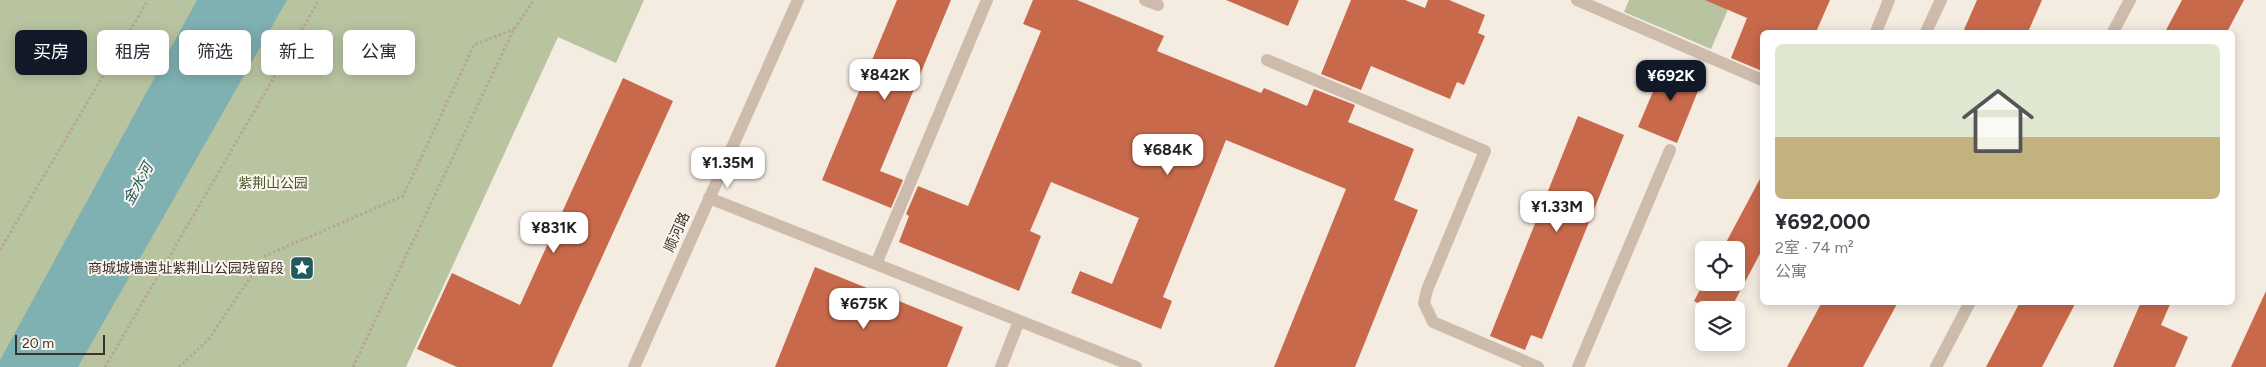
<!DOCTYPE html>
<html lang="zh">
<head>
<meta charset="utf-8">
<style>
	body { margin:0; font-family:Figtree,"Noto Sans SC",sans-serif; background:#f7f7f7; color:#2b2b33; height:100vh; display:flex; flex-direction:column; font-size:19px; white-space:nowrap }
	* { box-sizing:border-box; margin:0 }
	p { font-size:16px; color:#7c7c81 }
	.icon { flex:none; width:28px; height:28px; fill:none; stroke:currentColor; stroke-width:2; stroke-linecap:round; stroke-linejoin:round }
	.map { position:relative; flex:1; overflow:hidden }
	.details { position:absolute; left:1760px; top:30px; width:475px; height:275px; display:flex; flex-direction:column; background:#fff; border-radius:8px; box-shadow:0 2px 12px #0003 }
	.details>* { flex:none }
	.guide { position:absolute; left:15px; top:30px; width:475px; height:45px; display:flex; gap:10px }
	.buttons { position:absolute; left:1695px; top:241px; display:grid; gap:10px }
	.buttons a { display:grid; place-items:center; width:50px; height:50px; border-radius:8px; background:#fff; box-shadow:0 2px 12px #0003; font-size:25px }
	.scale { position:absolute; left:15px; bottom:12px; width:90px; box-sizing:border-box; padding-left:5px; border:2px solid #3b302b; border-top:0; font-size:14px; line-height:18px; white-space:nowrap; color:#3b302b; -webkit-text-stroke:4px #fbf5ee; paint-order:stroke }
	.price { position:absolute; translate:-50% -42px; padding:0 11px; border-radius:10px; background:#fff; color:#222; font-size:16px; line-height:32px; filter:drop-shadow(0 1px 2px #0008) }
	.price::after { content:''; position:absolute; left:50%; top:30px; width:15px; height:11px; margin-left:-8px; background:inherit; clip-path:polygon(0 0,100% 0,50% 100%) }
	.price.selected { background:#111827; color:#fff }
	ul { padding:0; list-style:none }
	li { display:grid; align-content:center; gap:10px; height:265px; padding:0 15px }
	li+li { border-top:1px solid #e1e1e2 }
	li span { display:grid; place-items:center; height:155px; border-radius:8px; color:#555 }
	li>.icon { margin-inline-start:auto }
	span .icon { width:90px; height:90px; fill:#fffc; stroke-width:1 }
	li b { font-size:21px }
	.tag { padding:0 18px; border-radius:8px; background:#fff; box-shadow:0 2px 12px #0003; font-size:18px; line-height:45px }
	.tag.selected { background:#111827; color:#fff }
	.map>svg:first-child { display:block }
	.green { fill:#b8c4a0 }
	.water { fill:#7fb0b2 }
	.building { fill:#c8694b }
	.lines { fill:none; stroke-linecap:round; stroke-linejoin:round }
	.path { stroke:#b9a596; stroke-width:3; stroke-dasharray:2.5 2.5; stroke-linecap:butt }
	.service { stroke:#cdbbac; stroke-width:12 }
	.minor { stroke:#cdbbac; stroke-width:12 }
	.tertiary { stroke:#cdbbac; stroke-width:12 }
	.labels { text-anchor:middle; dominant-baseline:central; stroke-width:4; stroke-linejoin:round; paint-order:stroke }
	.park-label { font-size:14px; fill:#4a5a2e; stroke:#fbf5ee }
	.street-label { font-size:14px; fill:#3b302b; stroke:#fbf5ee }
	.poi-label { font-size:14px; fill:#3b302b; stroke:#fbf5ee; text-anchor:end }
	.water-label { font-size:15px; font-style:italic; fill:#1f5a5e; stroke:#fbf5ee }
</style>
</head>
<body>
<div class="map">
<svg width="2266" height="367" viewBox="0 0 2266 367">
	<rect width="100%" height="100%" fill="#f4ebe1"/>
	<g class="green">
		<path d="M0,0h644l-28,63 -58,-26 -152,330h-406z"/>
		<path d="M1629,0h103l-21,49 -87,-37z"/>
	</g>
	<path class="water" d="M197,0h90l-209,367h-78v-7z"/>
	<g class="building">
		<path d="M897,0h54l-71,171 23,9 -12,28 -69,-28z"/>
		<path d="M1033,0h44l87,36 -7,15 104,42 3,-5 43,18 7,-17 41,16 -7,17 66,27 -20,51 24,10 -63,157h-81l72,-178 -120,-49 -63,157 9,4 -11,28 -90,-36 9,-22 32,13 27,-66 -88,-36 -21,49 11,5 -22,55 -120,-49 10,-26 -3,-2 12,-28 50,20 73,-175 -18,-7z"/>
		<path d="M1226,0h73l-11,26z"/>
		<path d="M1351,0h54l20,8 3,-8h21l36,15 -7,18 7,3 -21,49 -7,-3 -7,17 -79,-33 -10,24 -40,-16z"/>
		<path d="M1705,0h125l-14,32h-54v39l-31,-13 16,-40z"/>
		<path d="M1977,0h65l-14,32h-65z"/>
		<path d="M2182,0h62l-17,32h-62z"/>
		<path d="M1666,61l38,15 -27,67 -39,-16z"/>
		<path d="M623,78l50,23 -121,266h-95l-40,-18 35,-76 68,32z"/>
		<path d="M1578,116l46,19 -82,204 -11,-4 -6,15 -35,-14z"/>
		<path d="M1762,175v75l-32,60h-20l-16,-9 10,-19h32v-32h-14z"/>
		<path d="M815,267l148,60 -16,40h-172z"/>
		<path d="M2266,291v76h-35z"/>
		<path d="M1822,302h76l-35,65h-76z"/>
		<path d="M2020,302h56l-34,65h-56z"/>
		<path d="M2141,302h30l-10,23 27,12 -13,30h-62z"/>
	</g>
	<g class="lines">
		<g class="path">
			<path d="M0,250l148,-250"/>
			<path d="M105,367l214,-367"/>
			<path d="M179,367l29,-27 57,-84 138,-60 71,-151 40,-16"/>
			<path d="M353,367l161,-338 20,-29"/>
		</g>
		<g class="service">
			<path d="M1145,0l13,5"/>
			<path d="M1577,0l185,80"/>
			<path d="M1876,32l13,-32"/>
			<path d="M1926,32l15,-32"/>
			<path d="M1267,60l218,91 -58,139 -3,13 9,19 105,45"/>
			<path d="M709,198l427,169"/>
			<path d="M876,264l111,-264"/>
			<path d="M1001,367l18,-46"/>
			<path d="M1578,367l92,-217"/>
		</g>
		<g class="minor">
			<path d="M2113,32l17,-32"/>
			<path d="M1936,367l34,-65"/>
		</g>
		<path class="tertiary" d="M634,367l164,-367"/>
	</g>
	<defs>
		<symbol id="sight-square" viewBox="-11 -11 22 22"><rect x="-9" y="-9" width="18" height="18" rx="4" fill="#1f5a5e" stroke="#fbf5ee"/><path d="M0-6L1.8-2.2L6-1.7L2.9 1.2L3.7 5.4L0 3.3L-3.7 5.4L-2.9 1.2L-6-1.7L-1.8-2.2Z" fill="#fff"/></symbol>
	</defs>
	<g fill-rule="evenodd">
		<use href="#sight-square" x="288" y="254" width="28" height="28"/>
	</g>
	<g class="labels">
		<g class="park-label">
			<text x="273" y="183">紫荆山公园</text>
		</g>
		<g class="street-label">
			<text transform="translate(677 232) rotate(-66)">顺河路</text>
		</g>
		<g class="poi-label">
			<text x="284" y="268">商城城墙遗址紫荆山公园残留段</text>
		</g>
		<g class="water-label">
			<text transform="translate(138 184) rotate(-61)">金水河</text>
		</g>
	</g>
</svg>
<div class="buttons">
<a><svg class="icon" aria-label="locate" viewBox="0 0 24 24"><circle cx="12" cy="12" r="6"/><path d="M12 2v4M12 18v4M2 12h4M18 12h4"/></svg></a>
<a><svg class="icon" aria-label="layers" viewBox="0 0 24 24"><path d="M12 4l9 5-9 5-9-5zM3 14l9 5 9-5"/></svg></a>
</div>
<div class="scale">20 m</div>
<b class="price" style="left:885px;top:101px">¥842K</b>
<b class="price selected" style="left:1671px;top:102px">¥692K</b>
<b class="price" style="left:1168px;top:176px">¥684K</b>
<b class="price" style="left:728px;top:189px">¥1.35M</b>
<b class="price" style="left:1557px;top:233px">¥1.33M</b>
<b class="price" style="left:554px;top:254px">¥831K</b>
<b class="price" style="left:864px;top:330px">¥675K</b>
<div class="guide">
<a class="tag selected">买房</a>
<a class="tag">租房</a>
<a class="tag">筛选</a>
<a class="tag">新上</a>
<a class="tag">公寓</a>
</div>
<section class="details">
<ul>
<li><span style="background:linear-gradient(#dfe7d0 60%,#c2b280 0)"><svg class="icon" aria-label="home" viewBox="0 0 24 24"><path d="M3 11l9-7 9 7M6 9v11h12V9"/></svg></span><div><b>¥692,000</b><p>2室 · 74 m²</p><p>公寓</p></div></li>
</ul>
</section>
</div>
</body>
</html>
